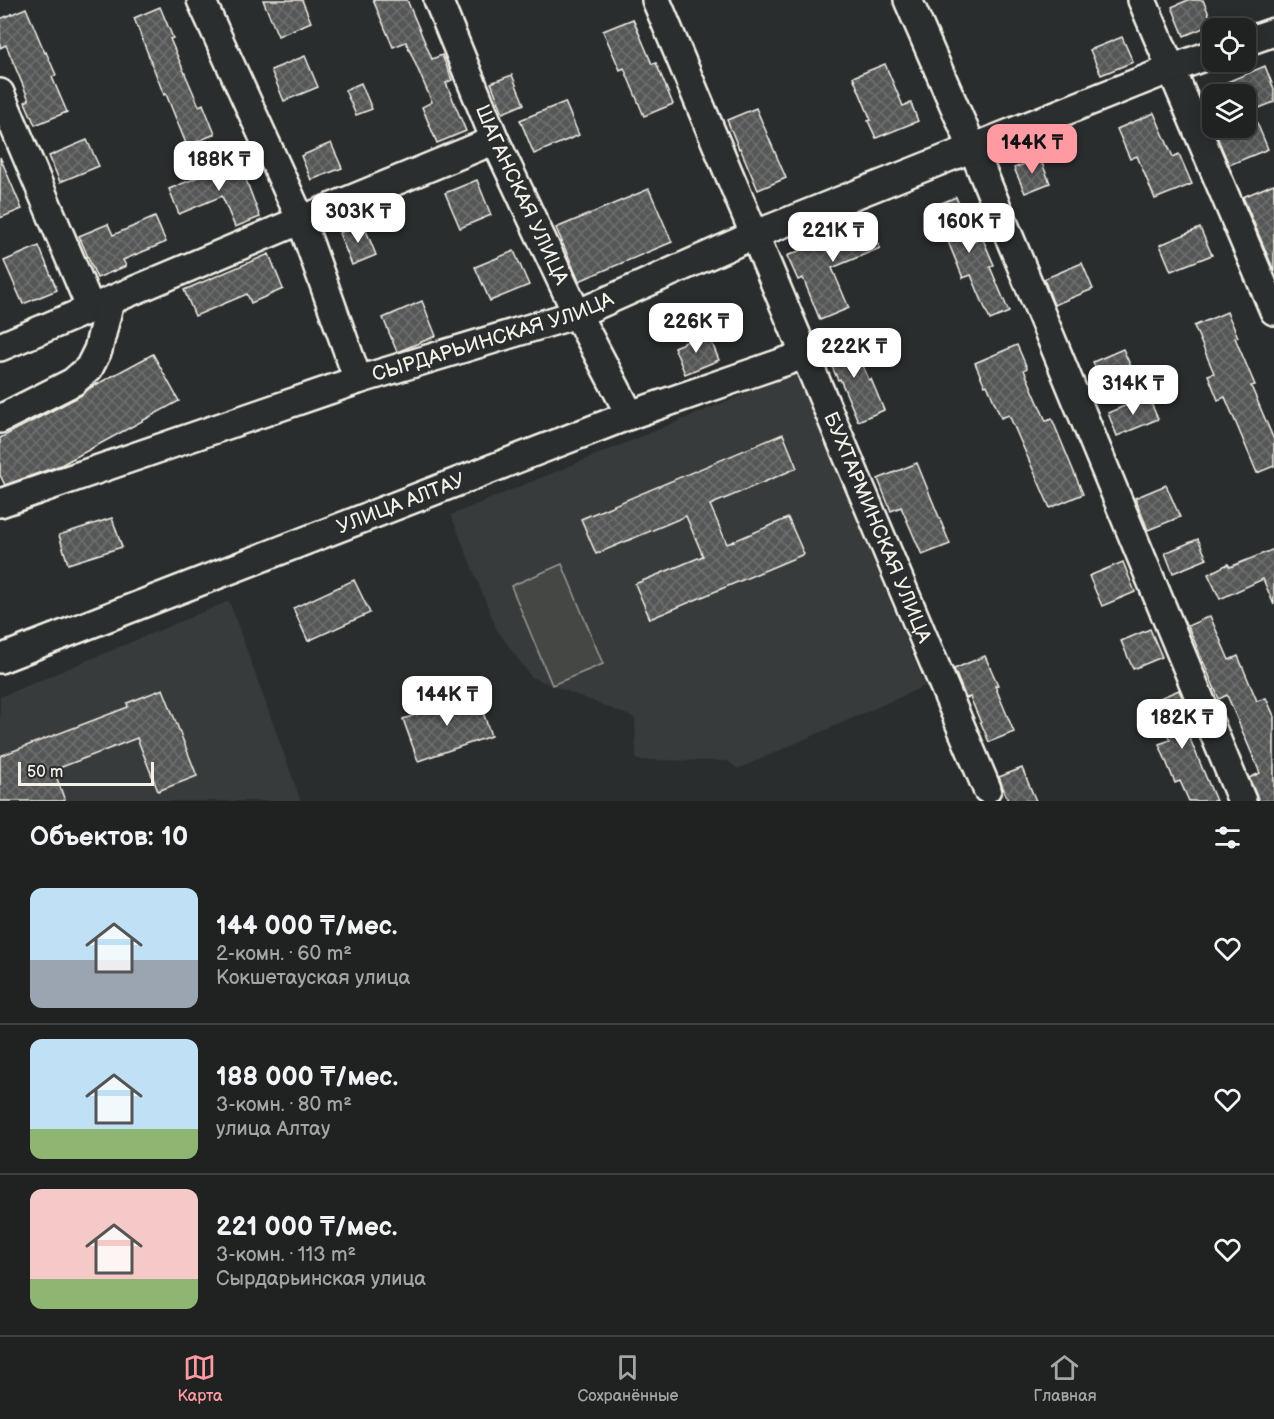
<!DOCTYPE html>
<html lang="ru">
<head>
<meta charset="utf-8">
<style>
	body { margin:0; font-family:"Balsamiq Sans",sans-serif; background:#2d2f2f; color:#f1f3f6; height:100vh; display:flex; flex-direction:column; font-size:22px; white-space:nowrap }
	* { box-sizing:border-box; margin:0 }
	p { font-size:20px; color:#a2a4a5 }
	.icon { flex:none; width:33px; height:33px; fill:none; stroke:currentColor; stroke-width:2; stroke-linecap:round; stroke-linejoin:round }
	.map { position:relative; height:801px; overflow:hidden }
	.drawer { display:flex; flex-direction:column; background:#202222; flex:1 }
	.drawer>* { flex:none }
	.buttons { position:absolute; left:1202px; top:18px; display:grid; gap:12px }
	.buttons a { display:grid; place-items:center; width:54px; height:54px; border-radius:12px; background:#202222; box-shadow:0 3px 15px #0003,0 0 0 2px #3d3f40; font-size:30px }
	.scale { position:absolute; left:18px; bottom:15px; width:136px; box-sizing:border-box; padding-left:6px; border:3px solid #f4f1e8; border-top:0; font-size:16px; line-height:21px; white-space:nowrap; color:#f4f1e8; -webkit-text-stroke:4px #2a2d2e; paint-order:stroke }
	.price { position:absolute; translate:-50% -51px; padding:0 14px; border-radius:12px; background:#fff; color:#222; font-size:20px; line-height:39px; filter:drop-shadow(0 2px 3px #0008) }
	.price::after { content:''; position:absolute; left:50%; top:36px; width:18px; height:14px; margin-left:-9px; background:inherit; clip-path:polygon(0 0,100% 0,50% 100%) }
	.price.on { background:#ff9aa2; color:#111 }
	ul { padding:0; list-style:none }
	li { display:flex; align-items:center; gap:18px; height:150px; padding:0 30px }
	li+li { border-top:2px solid #3d3f40 }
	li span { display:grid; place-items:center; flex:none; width:168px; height:120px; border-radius:12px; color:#555 }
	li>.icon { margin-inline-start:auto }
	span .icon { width:72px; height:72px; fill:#fffc; stroke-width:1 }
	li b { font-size:26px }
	h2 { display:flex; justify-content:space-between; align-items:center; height:72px; padding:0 30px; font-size:26px }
	.tab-bar { display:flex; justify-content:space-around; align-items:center; height:84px; border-top:2px solid #3d3f40; background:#202222; font-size:16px; color:#a2a4a5 }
	.tab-bar a { display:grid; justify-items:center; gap:3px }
	.tab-bar .on { color:#ff9aa2 }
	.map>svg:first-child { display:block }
	.built { fill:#373a3a }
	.pitch { fill:#444645; stroke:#9c9c96; stroke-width:1.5 }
	.building { fill:url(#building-cross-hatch); stroke:#f4f1e8; stroke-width:1.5 }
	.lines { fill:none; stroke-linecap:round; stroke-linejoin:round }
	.minor-casing { stroke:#f4f1e8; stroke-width:32 }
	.minor { stroke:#2a2d2e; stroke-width:27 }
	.labels { text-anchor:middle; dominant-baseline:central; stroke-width:4.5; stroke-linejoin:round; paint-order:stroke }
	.street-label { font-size:20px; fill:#f4f1e8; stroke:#2a2d2e }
</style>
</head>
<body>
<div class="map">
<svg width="1274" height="801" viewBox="0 0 1274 801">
	<defs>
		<pattern id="building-cross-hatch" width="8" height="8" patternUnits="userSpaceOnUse" patternTransform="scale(1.5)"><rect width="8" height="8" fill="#555756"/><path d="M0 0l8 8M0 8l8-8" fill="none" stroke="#6e706e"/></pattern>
	</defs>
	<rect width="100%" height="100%" fill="#2a2d2e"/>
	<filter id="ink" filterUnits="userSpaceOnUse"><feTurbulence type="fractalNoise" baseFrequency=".0167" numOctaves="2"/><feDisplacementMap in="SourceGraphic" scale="12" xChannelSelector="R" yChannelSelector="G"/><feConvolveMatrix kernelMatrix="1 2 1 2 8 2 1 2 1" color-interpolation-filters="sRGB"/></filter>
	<g filter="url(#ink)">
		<g class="built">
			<path d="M795,373l58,125 -3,6 75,182 -187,83 -10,-8 -92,-1 -1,-42 -104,-41 -34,-47 -46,-115z"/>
			<path d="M229,601l72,200h-301v-104z"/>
		</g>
		<path class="pitch" d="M562,564l41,100 -51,21 -41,-99z"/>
		<g class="building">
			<path d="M263,0h39l9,22 -33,14z"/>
			<path d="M373,0h34l25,59 10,-4 10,25 -6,3 20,48 -29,12 -15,-36 10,-5 -26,-60 -13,5z"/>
			<path d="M1188,0h15l10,24 -29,12 -12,-29z"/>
			<path d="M160,7l13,31 -3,1 29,67 4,-2 12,30 -28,12 -21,-52 -2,1 -30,-77z"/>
			<path d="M26,8l19,45 1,-1 10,23 -4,2 15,35 -32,13 -10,-23 4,-2 -23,-55 -6,3v-29z"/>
			<path d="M633,19l19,45 4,-1 17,41 -29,12 -20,-48 -4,2 -17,-39z"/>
			<path d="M1122,37l11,25 -32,13 -11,-25z"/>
			<path d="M305,56l13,31 -34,14 -13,-31z"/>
			<path d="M885,64l18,42 8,-3 7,18 -42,17 -8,-17 3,-1 -18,-43z"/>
			<path d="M1265,66l9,23v13l-22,9 16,38 -39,16 -12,-28 24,-9h4v-34h-46z"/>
			<path d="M512,75l12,29 -21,9 -12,-30z"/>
			<path d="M361,83l11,26 -16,6 -11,-25z"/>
			<path d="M565,102l14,33 -45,19 -14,-34z"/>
			<path d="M756,108l30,70 -28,12 -18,-42 -1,1 -12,-29z"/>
			<path d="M1154,113l19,44 6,-3 13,30 -37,15 -18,-43 -7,3 -13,-30z"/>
			<path d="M87,140l12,26 -39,16 -11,-26z"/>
			<path d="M331,143l11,25 -31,12 -10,-24z"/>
			<path d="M237,156l23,61 -25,10 -13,-31 -43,18 -10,-25 44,-18 -1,-4z"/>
			<path d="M0,157l22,52 -22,9z"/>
			<path d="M1040,158l10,25 -25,10 -11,-25z"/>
			<path d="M477,180l14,35 -31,13 -15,-35z"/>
			<path d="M1274,184v87l-31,-74z"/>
			<path d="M649,189l23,53 -93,39 -23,-53z"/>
			<path d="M956,197l18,44 8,-4 12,28 -4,2 19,45 -19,8 -19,-45 -8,3 -18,-44 -7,3 -11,-28z"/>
			<path d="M866,214l14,34 -48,20 17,40 -29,12 -17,-42 -5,2 -11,-24 49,-21 -3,-7z"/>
			<path d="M155,217l11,25 -43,18 3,6 -29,12 -18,-42 29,-12 5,11z"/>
			<path d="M363,223l13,32 -24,10 -13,-32z"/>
			<path d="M1200,228l12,27 -41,16 -11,-26z"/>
			<path d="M39,246l18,44 -34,14 -19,-43z"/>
			<path d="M514,251l15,34 -39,16 -15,-34z"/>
			<path d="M269,254l14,35 -32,14 -4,-9 -52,22 -11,-26z"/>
			<path d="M1082,263l11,26 -39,16 -10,-26z"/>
			<path d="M422,301l14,35 -39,16 -14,-34z"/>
			<path d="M1227,312l11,25 -3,1 20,47 -4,1 23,54v26l-17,7 -32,-76 -7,3 -10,-25 6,-2 -20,-47z"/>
			<path d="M708,333l11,27 -34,14 -11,-27z"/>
			<path d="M851,338l18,42 2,-1 13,31 -26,11 -18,-42 -2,1 -14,-31z"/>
			<path d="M1017,345l10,23 -3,2 22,51 6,-2 31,75 -33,14 -41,-93 -8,3 -14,-33 -2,1 -10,-23z"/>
			<path d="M1123,349l9,20 -31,13 -8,-20z"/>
			<path d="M153,354l26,47 -118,64 -56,20 -5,-10v-37l80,-42 10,-8z"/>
			<path d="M1148,396l10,23 -41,17 -9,-23z"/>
			<path d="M783,434l14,34 -87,37 17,39 61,-26 16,36 -154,65 -15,-35 68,-28 -17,-40 -90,38 -15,-35z"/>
			<path d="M917,463l33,81 -28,11 -21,-48 -10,4 -13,-32z"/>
			<path d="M1166,485l14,32 -32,13 -13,-32z"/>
			<path d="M112,518l10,29 -54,17 -9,-29z"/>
			<path d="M1198,539l9,20 -34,14 -8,-20z"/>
			<path d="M1274,549v56l-11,-26 -43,20 -12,-25 20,-10 2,3z"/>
			<path d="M1123,562l12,30 -33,14 -13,-30z"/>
			<path d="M354,580l16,33 -62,28 -15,-33z"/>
			<path d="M1210,616l19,44 9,-4 19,45 9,-3 8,18v85h-15l-10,-23 11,-5 -33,-78 -8,4 -31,-73z"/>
			<path d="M1150,629l12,28 -29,12 -12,-28z"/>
			<path d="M985,656l13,29 -3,1 19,46 -25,10 -19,-45 -4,1 -12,-29z"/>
			<path d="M163,689l34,87 -39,15 -21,-53 -83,32 11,31h-65v-45l128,-49 -1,-4z"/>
			<path d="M1179,690l9,22 -8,3 36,86h-27l-9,-20 -5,2 -16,-39 11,-4 -17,-39z"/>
			<path d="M477,694l14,42 -73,25 -15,-42z"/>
			<path d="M1022,768l14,33h-28l-9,-24z"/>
		</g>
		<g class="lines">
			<defs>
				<g id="minor">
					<path d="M201,0l100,220 57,160"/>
					<path id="s1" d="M438,0l57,140 82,174 53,101"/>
					<path id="s2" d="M656,0l331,789"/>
					<path d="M908,0l65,149 269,652"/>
					<path d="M1142,0l132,311"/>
					<path d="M1245,42l29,-10"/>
					<path d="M0,93l91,216"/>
					<path d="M0,347l301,-127 194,-80"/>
					<path d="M0,419l73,-37 16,-14 9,-18 12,-49"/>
					<path id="s3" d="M0,503l358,-123 219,-66 177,-79 417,-166 41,-15"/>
					<path id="s4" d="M0,659l630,-244 174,-60"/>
				</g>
			</defs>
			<use href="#minor" class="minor-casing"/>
			<use href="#minor" class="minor"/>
		</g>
	</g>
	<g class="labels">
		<g class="street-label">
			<text stroke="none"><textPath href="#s1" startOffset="212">ШАГАНСКАЯ УЛИЦА</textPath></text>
			<text stroke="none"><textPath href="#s3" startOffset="520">СЫРДАРЬИНСКАЯ УЛИЦА</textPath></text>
			<text stroke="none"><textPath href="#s4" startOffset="430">УЛИЦА АЛТАУ</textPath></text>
			<text stroke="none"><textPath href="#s2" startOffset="572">БУХТАРМИНСКАЯ УЛИЦА</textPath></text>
		</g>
	</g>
</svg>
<div class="buttons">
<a><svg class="icon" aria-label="locate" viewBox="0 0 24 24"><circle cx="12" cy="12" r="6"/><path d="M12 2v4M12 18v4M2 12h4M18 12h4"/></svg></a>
<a><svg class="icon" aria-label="layers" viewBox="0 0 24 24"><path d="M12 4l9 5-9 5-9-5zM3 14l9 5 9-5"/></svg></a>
</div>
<div class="scale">50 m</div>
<b class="price on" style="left:1032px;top:175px">144K ₸</b>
<b class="price" style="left:219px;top:192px">188K ₸</b>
<b class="price" style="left:358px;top:244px">303K ₸</b>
<b class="price" style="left:969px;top:254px">160K ₸</b>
<b class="price" style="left:833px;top:263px">221K ₸</b>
<b class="price" style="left:696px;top:354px">226K ₸</b>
<b class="price" style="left:854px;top:379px">222K ₸</b>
<b class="price" style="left:1133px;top:416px">314K ₸</b>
<b class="price" style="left:447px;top:727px">144K ₸</b>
<b class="price" style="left:1182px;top:750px">182K ₸</b>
</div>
<section class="drawer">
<h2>Объектов: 10<svg class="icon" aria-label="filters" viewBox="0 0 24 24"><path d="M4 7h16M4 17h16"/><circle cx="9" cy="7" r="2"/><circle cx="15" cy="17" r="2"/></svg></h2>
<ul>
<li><span style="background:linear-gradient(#bfe0f5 60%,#9aa5b1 0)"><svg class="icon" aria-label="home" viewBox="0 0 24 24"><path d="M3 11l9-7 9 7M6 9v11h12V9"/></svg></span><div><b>144 000 ₸/мес.</b><p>2-комн. · 60 m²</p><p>Кокшетауская улица</p></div><svg class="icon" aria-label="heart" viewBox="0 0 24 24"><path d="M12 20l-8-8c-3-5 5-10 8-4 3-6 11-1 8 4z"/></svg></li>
<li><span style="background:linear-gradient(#bfe0f5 75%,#8fb573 0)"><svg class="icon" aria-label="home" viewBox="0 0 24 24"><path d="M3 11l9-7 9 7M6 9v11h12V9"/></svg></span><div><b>188 000 ₸/мес.</b><p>3-комн. · 80 m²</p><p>улица Алтау</p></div><svg class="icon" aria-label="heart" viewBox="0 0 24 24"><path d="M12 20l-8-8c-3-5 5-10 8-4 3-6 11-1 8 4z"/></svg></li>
<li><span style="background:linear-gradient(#f6c9c9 75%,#8fb573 0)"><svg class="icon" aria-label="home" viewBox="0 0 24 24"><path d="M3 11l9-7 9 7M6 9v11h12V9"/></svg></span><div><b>221 000 ₸/мес.</b><p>3-комн. · 113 m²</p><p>Сырдарьинская улица</p></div><svg class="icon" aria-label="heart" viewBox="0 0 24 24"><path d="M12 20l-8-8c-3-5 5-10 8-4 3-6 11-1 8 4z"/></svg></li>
</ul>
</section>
<nav class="tab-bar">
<a class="on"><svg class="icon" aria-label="map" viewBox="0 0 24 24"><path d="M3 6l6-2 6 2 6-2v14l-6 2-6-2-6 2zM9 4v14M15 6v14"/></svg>Карта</a>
<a><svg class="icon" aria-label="saved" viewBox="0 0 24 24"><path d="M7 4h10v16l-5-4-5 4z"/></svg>Сохранённые</a>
<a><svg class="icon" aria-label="home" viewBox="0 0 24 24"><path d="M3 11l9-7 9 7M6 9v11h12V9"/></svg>Главная</a>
</nav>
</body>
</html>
